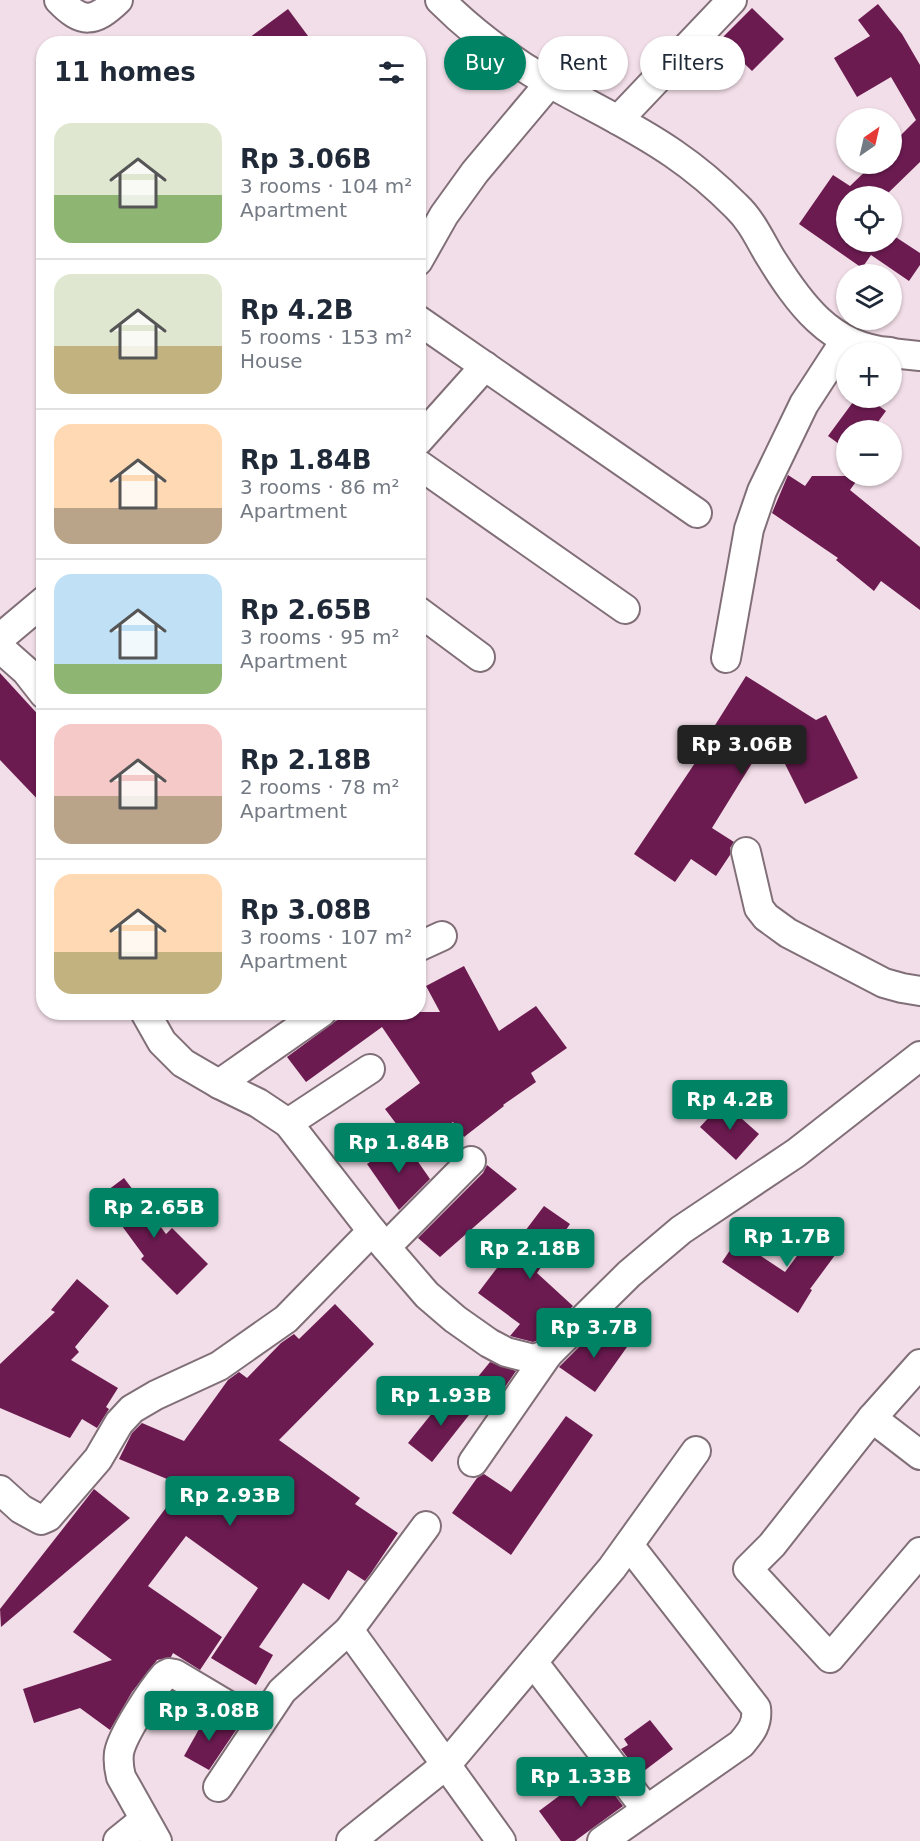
<!DOCTYPE html>
<html lang="en">
<head>
<meta charset="utf-8">
<style>
	body { margin:0; font-family:"DejaVu Sans",sans-serif; background:#f6f6f7; color:#1f2937; height:100vh; display:flex; flex-direction:column; font-size:22px; white-space:nowrap }
	* { box-sizing:border-box; margin:0 }
	p { font-size:20px; color:#747a83 }
	.icon { flex:none; width:33px; height:33px; fill:none; stroke:currentColor; stroke-width:2; stroke-linecap:round; stroke-linejoin:round }
	.map { position:relative; flex:1; overflow:hidden }
	.drawer { position:absolute; left:36px; top:36px; width:390px; height:984px; display:flex; flex-direction:column; background:#fff; border-radius:24px; box-shadow:0 2px 4px #0004 }
	.drawer>* { flex:none }
	.top-card { position:absolute; left:444px; top:36px; width:386px; height:54px; display:flex; gap:12px }
	.needle { width:39px; rotate:34deg }
	.buttons { position:absolute; left:836px; top:108px; display:grid; gap:12px }
	.buttons a { display:grid; place-items:center; width:66px; height:66px; border-radius:50%; background:#fff; box-shadow:0 2px 4px #0004; font-size:30px }
	.price { position:absolute; translate:-50% -51px; padding:0 14px; border-radius:6px; background:#008365; color:#fff; font-size:20px; line-height:39px; filter:drop-shadow(0 2px 3px #0008) }
	.price::after { content:''; position:absolute; left:50%; top:36px; width:18px; height:14px; margin-left:-9px; background:inherit; clip-path:polygon(0 0,100% 0,50% 100%) }
	.price.active { background:#222; color:#fff }
	ul { padding:0; list-style:none }
	li { display:flex; align-items:center; gap:18px; height:150px; padding:0 18px }
	li+li { border-top:2px solid #e0e1e3 }
	li span { display:grid; place-items:center; flex:none; width:168px; height:120px; border-radius:18px; color:#555 }
	li>.icon { margin-inline-start:auto }
	span .icon { width:72px; height:72px; fill:#fffc; stroke-width:1 }
	li b { font-size:26px }
	h2 { display:flex; justify-content:space-between; align-items:center; height:72px; padding:0 18px; font-size:26px }
	.pill { padding:0 21px; border-radius:27px; background:#fff; box-shadow:0 2px 4px #0004; font-size:21px; line-height:54px }
	.pill.active { background:#008365; color:#fff }
	.map>svg:first-child { display:block }
	.building { fill:#6c1b51 }
	.lines { fill:none; stroke-linecap:round; stroke-linejoin:round }
	.minor-casing { stroke:#816f78; stroke-width:32 }
	.minor { stroke:#fff; stroke-width:28 }
</style>
</head>
<body>
<div class="map">
<svg width="920" height="1841" viewBox="0 0 920 1841">
	<rect width="100%" height="100%" fill="#f2dee8"/>
	<g class="building">
		<path d="M878,4l24,30 18,31v97l-35,34h-39v46h45v-8l29,19v12l-11,16 -38,-26 -9,13 -63,-44 34,-49 17,11 23,-22h18v-19l25,-25 -25,-43 -34,20 -23,-39 36,-22 -12,-16z"/>
		<path d="M752,8l32,31 -32,32 -32,-31z"/>
		<path d="M288,9l26,35h-73z"/>
		<path d="M856,398h12l18,13 -14,19h-26v19l-18,-13z"/>
		<path d="M788,475l17,11 7,-10h48l-10,14 70,57v63l-39,-29 -7,10 -38,-31 2,-2 -66,-45z"/>
		<path d="M0,673l44,48v85l-44,-46z"/>
		<path d="M746,676l70,44 10,-5 32,63 -53,26 -35,-70 -58,94 22,14 -4,6v7l-14,21 -25,-17 -16,23 -41,-28 69,-103 -3,-2z"/>
		<path d="M464,966l35,65 37,-25 31,42 -36,25 5,9 -33,23 1,1 -40,31 -11,-15 -37,28 -31,-41 35,-26 -38,-56 -76,55 -19,-25 61,-45h92l-14,-26z"/>
		<path d="M723,1102l36,32 -23,26 -36,-33z"/>
		<path d="M403,1140l27,39 -31,31 -32,-46z"/>
		<path d="M487,1165l30,24 -77,68 -22,-19 65,-65z"/>
		<path d="M124,1178l42,56 6,-6 36,36 -31,31 -36,-36 3,-3 -44,-60z"/>
		<path d="M544,1206l26,18 -33,49 36,33 -34,34 -6,2 -23,-6 10,-12 -42,-31z"/>
		<path d="M820,1225l24,18 -34,46 2,1 -14,23 -76,-51 15,-22 48,32z"/>
		<path d="M77,1279l32,27 -34,41 4,5 -8,8 47,28 -12,19 3,2 -12,19 -15,-9 -12,19 -70,-30v-44l55,-52 -4,-2z"/>
		<path d="M335,1304l39,40 -95,96 81,58 -5,6 43,29 -27,40 -6,8 -17,-11 -19,30 -26,-17 -44,64 14,8 -17,30 -45,-27 47,-70 -72,-52 -38,50 74,51 -22,33 -27,-17 -2,4 -14,3 -25,32 -22,38 -30,-22 -46,15 -11,-34 89,-29 -39,-28 107,-143 -2,-3 1,-2 -60,-25 13,-26 10,-10 42,18 44,-61 11,-8 8,6 34,-35 13,-9 5,5z"/>
		<path d="M599,1327l28,20 -32,45 -36,-25z"/>
		<path d="M490,1362l26,9 -28,41 -24,-18z"/>
		<path d="M450,1391l23,19 -41,52 -24,-19z"/>
		<path d="M566,1416l27,19 -82,120 -59,-42 25,-35 7,-4 27,18z"/>
		<path d="M94,1489l36,29 -129,109 -1,-18z"/>
		<path d="M208,1713l28,17 -27,40 -25,-14z"/>
		<path d="M650,1720l23,29 -33,25 -19,-25 7,-4 -4,-6z"/>
		<path d="M595,1769l28,37 -48,35h-14l-22,-30z"/>
	</g>
	<g class="lines">
		<defs>
			<g id="minor">
				<path d="M59,0c23,24 35,23 59,0"/>
				<path d="M440,0c32,32 68,59 108,82 42,24 86,44 126,72 22,15 43,33 62,52 15,14 23,32 33,49 29,47 61,93 121,97"/>
				<path d="M618,120l114,-120"/>
				<path d="M418,261l26,-46 31,-43 68,-81 4,-9"/>
				<path d="M418,320l279,193"/>
				<path d="M891,353l29,3"/>
				<path d="M418,441l67,-75"/>
				<path d="M418,464l207,145"/>
				<path d="M418,611l62,46"/>
				<path d="M0,638l44,-37"/>
				<path d="M0,648l26,23 18,23"/>
				<path d="M726,658l23,-129 13,-38 42,-87 41,-63"/>
				<path d="M746,852l13,56 7,9 22,16 96,50 18,5 18,3"/>
				<path d="M418,947l24,-11"/>
				<path d="M145,1012l17,30 21,21 36,21 39,19 30,20 84,108 55,64 28,24 34,24 17,9 28,7 14,-5 81,-80 52,-44 115,-77 124,-97"/>
				<path d="M219,1084l103,-72"/>
				<path d="M288,1123l82,-54"/>
				<path d="M386,1247l85,-86"/>
				<path d="M920,1364l-48,54 -100,127 -24,24 82,89 90,-106"/>
				<path d="M872,1418l48,37"/>
				<path d="M473,1462l75,-108"/>
				<path d="M0,1490l21,19 20,11 7,-3 50,-58 21,-36 13,-14 24,-14 63,-29 67,-47 86,-88"/>
				<path d="M349,1630l152,211"/>
				<path d="M533,1662l113,147"/>
				<path d="M218,1787l64,-96 67,-61 77,-104"/>
				<path d="M118,1841l26,-21"/>
				<path d="M157,1841l-36,-64c-2,-8 -3,-16 -2,-24 3,-18 33,-63 46,-78l4,-2 6,1 84,50"/>
				<path d="M351,1841l96,-77 165,-196 84,-117"/>
				<path d="M602,1841l139,-97c10,-12 17,-20 15,-36l-127,-163"/>
			</g>
		</defs>
		<use href="#minor" class="minor-casing"/>
		<use href="#minor" class="minor"/>
	</g>
</svg>
<div class="buttons">
<a><svg class="needle" viewBox="-14 -14 28 28"><path d="M0-13l5 13h-10z" fill="#e53935"/><path d="M0 13l5-13h-10z" fill="#747a83"/></svg></a>
<a><svg class="icon" aria-label="locate" viewBox="0 0 24 24"><circle cx="12" cy="12" r="6"/><path d="M12 2v4M12 18v4M2 12h4M18 12h4"/></svg></a>
<a><svg class="icon" aria-label="layers" viewBox="0 0 24 24"><path d="M12 4l9 5-9 5-9-5zM3 14l9 5 9-5"/></svg></a>
<a>+</a>
<a>−</a>
</div>
<b class="price active" style="left:742px;top:776px">Rp 3.06B</b>
<b class="price" style="left:730px;top:1131px">Rp 4.2B</b>
<b class="price" style="left:399px;top:1174px">Rp 1.84B</b>
<b class="price" style="left:154px;top:1239px">Rp 2.65B</b>
<b class="price" style="left:787px;top:1268px">Rp 1.7B</b>
<b class="price" style="left:530px;top:1280px">Rp 2.18B</b>
<b class="price" style="left:594px;top:1359px">Rp 3.7B</b>
<b class="price" style="left:441px;top:1427px">Rp 1.93B</b>
<b class="price" style="left:230px;top:1527px">Rp 2.93B</b>
<b class="price" style="left:209px;top:1742px">Rp 3.08B</b>
<b class="price" style="left:581px;top:1808px">Rp 1.33B</b>
<div class="top-card">
<a class="pill active">Buy</a>
<a class="pill">Rent</a>
<a class="pill">Filters</a>
</div>
<section class="drawer">
<h2>11 homes<svg class="icon" aria-label="filters" viewBox="0 0 24 24"><path d="M4 7h16M4 17h16"/><circle cx="9" cy="7" r="2"/><circle cx="15" cy="17" r="2"/></svg></h2>
<ul>
<li><span style="background:linear-gradient(#dfe7d0 60%,#8fb573 0)"><svg class="icon" aria-label="home" viewBox="0 0 24 24"><path d="M3 11l9-7 9 7M6 9v11h12V9"/></svg></span><div><b>Rp 3.06B</b><p>3 rooms · 104 m²</p><p>Apartment</p></div></li>
<li><span style="background:linear-gradient(#dfe7d0 60%,#c2b280 0)"><svg class="icon" aria-label="home" viewBox="0 0 24 24"><path d="M3 11l9-7 9 7M6 9v11h12V9"/></svg></span><div><b>Rp 4.2B</b><p>5 rooms · 153 m²</p><p>House</p></div></li>
<li><span style="background:linear-gradient(#ffd9b3 70%,#b9a48a 0)"><svg class="icon" aria-label="home" viewBox="0 0 24 24"><path d="M3 11l9-7 9 7M6 9v11h12V9"/></svg></span><div><b>Rp 1.84B</b><p>3 rooms · 86 m²</p><p>Apartment</p></div></li>
<li><span style="background:linear-gradient(#bfe0f5 75%,#8fb573 0)"><svg class="icon" aria-label="home" viewBox="0 0 24 24"><path d="M3 11l9-7 9 7M6 9v11h12V9"/></svg></span><div><b>Rp 2.65B</b><p>3 rooms · 95 m²</p><p>Apartment</p></div></li>
<li><span style="background:linear-gradient(#f6c9c9 60%,#b9a48a 0)"><svg class="icon" aria-label="home" viewBox="0 0 24 24"><path d="M3 11l9-7 9 7M6 9v11h12V9"/></svg></span><div><b>Rp 2.18B</b><p>2 rooms · 78 m²</p><p>Apartment</p></div></li>
<li><span style="background:linear-gradient(#ffd9b3 65%,#c2b280 0)"><svg class="icon" aria-label="home" viewBox="0 0 24 24"><path d="M3 11l9-7 9 7M6 9v11h12V9"/></svg></span><div><b>Rp 3.08B</b><p>3 rooms · 107 m²</p><p>Apartment</p></div></li>
</ul>
</section>
</div>
</body>
</html>
